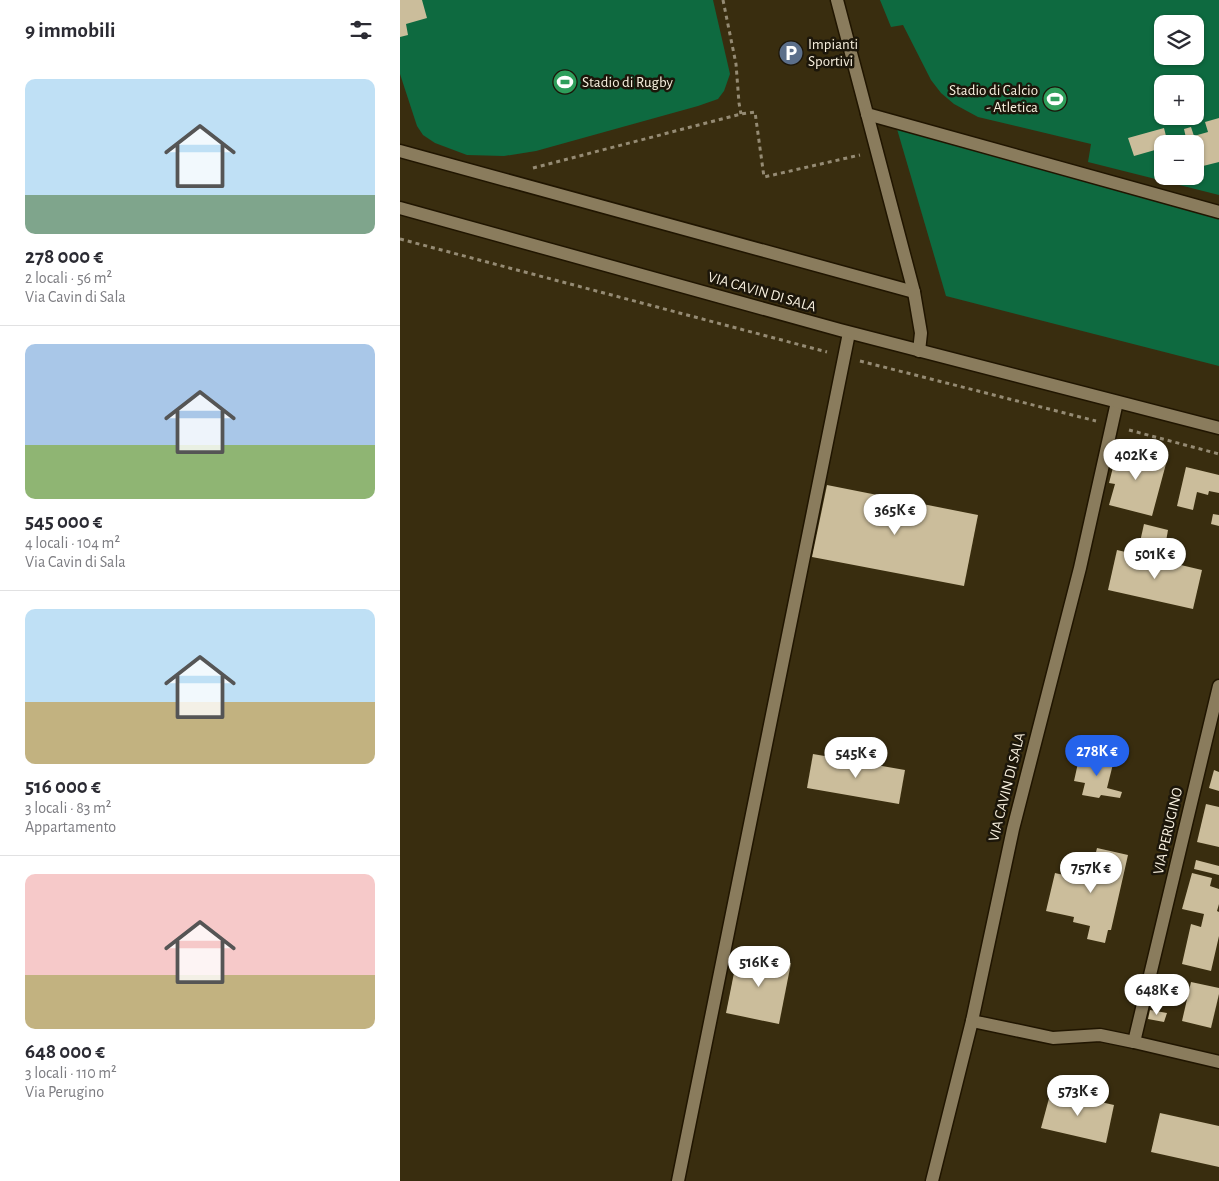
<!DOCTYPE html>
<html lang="it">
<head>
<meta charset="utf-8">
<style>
	body { margin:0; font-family:"Alegreya Sans",sans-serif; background:#f7f7f7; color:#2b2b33; height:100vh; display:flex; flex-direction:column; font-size:19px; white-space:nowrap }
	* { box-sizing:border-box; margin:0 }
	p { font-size:16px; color:#7c7c81 }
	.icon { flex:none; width:28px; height:28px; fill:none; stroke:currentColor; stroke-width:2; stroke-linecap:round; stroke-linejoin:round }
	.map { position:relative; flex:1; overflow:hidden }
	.side { display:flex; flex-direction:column; background:#fff; width:400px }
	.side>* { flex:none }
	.fabs { position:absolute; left:754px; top:15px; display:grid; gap:10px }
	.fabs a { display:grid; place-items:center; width:50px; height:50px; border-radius:10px; background:#fff; box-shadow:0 1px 4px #0004; font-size:25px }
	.price { position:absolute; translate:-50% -42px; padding:0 11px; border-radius:18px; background:#fff; color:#222; font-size:16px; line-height:32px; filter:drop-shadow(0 1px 2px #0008) }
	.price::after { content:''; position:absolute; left:50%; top:30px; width:15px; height:11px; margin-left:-8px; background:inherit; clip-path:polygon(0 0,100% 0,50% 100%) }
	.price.on { background:#2563eb; color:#fff }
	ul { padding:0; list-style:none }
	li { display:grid; align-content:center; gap:10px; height:265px; padding:0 25px }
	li+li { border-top:1px solid #e1e1e2 }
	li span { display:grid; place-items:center; height:155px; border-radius:10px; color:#555 }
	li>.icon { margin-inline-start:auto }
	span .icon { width:90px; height:90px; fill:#fffc; stroke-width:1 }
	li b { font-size:21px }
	h2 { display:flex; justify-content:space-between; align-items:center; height:60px; padding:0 25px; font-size:21px }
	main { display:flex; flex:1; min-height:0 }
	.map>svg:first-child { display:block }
	.green { fill:#0e6a40; fill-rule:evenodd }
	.building { fill:#cbbd9b }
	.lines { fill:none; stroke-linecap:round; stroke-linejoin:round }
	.lane-casing { stroke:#201500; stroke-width:15 }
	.street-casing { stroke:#201500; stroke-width:15 }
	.secondary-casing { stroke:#201500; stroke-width:15 }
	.path { stroke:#958b74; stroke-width:3; stroke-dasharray:4 4; stroke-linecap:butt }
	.lane { stroke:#8a7c5d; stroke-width:12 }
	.street { stroke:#8a7c5d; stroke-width:12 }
	.secondary { stroke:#8a7c5d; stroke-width:12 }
	.labels { text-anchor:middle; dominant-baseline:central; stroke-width:5; stroke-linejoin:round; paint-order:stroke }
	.poi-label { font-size:15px; fill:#f8f0df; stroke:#1c160a; text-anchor:start }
	.street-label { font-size:15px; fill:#f8f0df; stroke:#1c160a }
</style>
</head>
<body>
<main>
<section class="side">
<h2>9 immobili<svg class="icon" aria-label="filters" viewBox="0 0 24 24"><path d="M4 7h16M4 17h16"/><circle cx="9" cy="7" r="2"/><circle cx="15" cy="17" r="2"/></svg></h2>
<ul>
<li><span style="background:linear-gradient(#bfe0f5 75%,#7fa58c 0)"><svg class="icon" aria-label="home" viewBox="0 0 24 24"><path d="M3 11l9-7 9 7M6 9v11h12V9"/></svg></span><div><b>278 000 €</b><p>2 locali · 56 m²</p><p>Via Cavin di Sala</p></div></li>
<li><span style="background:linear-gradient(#a9c7e8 65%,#8fb573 0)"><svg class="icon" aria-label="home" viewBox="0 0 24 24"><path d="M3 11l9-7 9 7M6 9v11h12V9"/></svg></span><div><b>545 000 €</b><p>4 locali · 104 m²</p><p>Via Cavin di Sala</p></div></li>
<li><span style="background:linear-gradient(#bfe0f5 60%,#c2b280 0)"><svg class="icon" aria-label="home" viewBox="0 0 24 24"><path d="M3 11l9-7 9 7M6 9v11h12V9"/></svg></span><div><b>516 000 €</b><p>3 locali · 83 m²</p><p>Appartamento</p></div></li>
<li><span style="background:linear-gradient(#f6c9c9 65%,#c2b280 0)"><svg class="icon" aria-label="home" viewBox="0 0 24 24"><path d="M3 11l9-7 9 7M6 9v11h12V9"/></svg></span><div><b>648 000 €</b><p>3 locali · 110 m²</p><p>Via Perugino</p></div></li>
</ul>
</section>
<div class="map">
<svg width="819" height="1181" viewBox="0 0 819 1181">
	<rect width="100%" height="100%" fill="#392d0f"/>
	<g class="green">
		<path d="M0,0h313l17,74 -6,17 -6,8 -20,7 -162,45 -32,5 -37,-1 -32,-12 -12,-8 -6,-9 -17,-52z"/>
		<path d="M480,0h339v195l-131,-33 3,-18 -113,-27 -24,-13 -13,-11 -10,-13 -28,-55 -12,2zM762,24h33v32h-33zM762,84h33v32h-33zM762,144h33v32h-33z"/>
		<path d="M497,129l322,85v152l-273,-70z"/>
	</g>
	<g class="building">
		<path d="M0,0h22l5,18 -21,6 2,11 -8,2z"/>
		<path d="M819,118v44l-24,6v-24h-16l-1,-4 8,-2 -2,-9 7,-2 3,9 14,-4 -3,-10z"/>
		<path d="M764,128l4,16h-6v4l-28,8 -6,-18z"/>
		<path d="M718,448l49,12 -15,56 -43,-11 6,-21 -6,-1z"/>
		<path d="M786,467l33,8v18l-10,-2 -1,4 -11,-3 -4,18 -16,-4z"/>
		<path d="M427,485l151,30 -14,71 -152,-29z"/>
		<path d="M813,514l6,1v11l-8,-2z"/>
		<path d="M744,524l24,6 -3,17 -25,-5z"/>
		<path d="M717,550l85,20 -9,39 -85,-19z"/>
		<path d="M699,749l11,2 -2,7 6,2 -7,28 15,4 -2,6 -19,-3 -2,3 -17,-3 3,-12 -11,-2 4,-18 16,4z"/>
		<path d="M413,754l92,16 -6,34 -92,-16z"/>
		<path d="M814,770l5,2v19l-10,-3z"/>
		<path d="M806,804l13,3v40l-22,-5z"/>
		<path d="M697,848l31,7 -17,75h-3l-3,13 -18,-4 3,-13 -17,-4 1,-5 -28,-6 9,-38 34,8z"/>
		<path d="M796,860l23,6v9l-25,-6z"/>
		<path d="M792,873l20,5 -2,8 9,3v15l-2,7 2,1v24l-8,35 -29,-7 9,-40 10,3 3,-13 -22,-5z"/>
		<path d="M338,953l53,10 -12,61 -53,-11z"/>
		<path d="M791,982l28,6v6l-8,34 -29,-7z"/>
		<path d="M750,1010l17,3 -3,9 -16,-3z"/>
		<path d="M651,1091l63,14 -8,38 -65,-15z"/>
		<path d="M760,1113l59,13v41l-68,-15z"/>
	</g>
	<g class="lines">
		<defs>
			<g id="lane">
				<path d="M0,151l514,141"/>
				<path d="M278,1181l171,-848"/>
			</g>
			<g id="street">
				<path d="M437,0l77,292 7,41 -2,18"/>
				<path d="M467,114l352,98"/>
				<path d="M572,1021l81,17 47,-3 34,7 85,20"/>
				<path d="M734,1042l85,-356"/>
				<path d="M532,1181l40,-160 41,-192 67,-261 37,-166"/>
			</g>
			<path id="secondary" d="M0,208l440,122 379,98"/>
		</defs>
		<use href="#lane" class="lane-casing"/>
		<use href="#street" class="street-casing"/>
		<use href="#secondary" class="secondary-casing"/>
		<g class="path">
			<path d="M323,0l13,64 3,39 2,11"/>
			<path d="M133,168l208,-54 14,-2 9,65 96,-22"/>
			<path d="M0,239l427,113"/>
			<path d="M460,361l236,60"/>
			<path d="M729,430l90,24"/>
		</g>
		<use href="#lane" class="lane"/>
		<use href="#street" class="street"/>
		<use href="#secondary" class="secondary"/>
	</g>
	<defs>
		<symbol id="parking-disc" viewBox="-11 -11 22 22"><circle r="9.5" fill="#5c6f8a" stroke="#1c160a"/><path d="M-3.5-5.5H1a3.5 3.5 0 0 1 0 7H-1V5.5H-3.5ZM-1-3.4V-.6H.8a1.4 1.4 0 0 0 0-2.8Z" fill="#fff"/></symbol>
		<symbol id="stadium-disc" viewBox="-11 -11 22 22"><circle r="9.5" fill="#2e9e5b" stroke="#1c160a"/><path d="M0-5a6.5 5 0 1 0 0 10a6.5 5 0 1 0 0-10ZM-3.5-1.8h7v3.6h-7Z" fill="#fff"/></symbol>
	</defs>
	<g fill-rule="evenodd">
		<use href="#parking-disc" x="377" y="39" width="28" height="28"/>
		<use href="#stadium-disc" x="151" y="68" width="28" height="28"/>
		<use href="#stadium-disc" x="641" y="85" width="28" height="28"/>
	</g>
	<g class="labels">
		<g class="poi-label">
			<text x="408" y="44">Impianti<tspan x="408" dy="17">Sportivi</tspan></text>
			<text x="182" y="82">Stadio di Rugby</text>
			<text x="638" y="90" text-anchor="end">Stadio di Calcio<tspan x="638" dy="17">- Atletica</tspan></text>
		</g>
		<g class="street-label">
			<text transform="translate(362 292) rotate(16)">VIA CAVIN DI SALA</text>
			<text transform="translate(607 787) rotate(-76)">VIA CAVIN DI SALA</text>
			<text transform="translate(768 831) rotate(-77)">VIA PERUGINO</text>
		</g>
	</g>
</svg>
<div class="fabs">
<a><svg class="icon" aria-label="layers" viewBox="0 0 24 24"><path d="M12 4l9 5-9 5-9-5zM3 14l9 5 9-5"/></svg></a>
<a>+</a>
<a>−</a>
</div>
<b class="price" style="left:736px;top:481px">402K €</b>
<b class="price" style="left:495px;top:536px">365K €</b>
<b class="price" style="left:755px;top:580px">501K €</b>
<b class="price on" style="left:697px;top:777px">278K €</b>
<b class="price" style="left:456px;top:779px">545K €</b>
<b class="price" style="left:691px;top:894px">757K €</b>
<b class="price" style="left:359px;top:988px">516K €</b>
<b class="price" style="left:757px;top:1016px">648K €</b>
<b class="price" style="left:678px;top:1117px">573K €</b>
</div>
</main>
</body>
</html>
